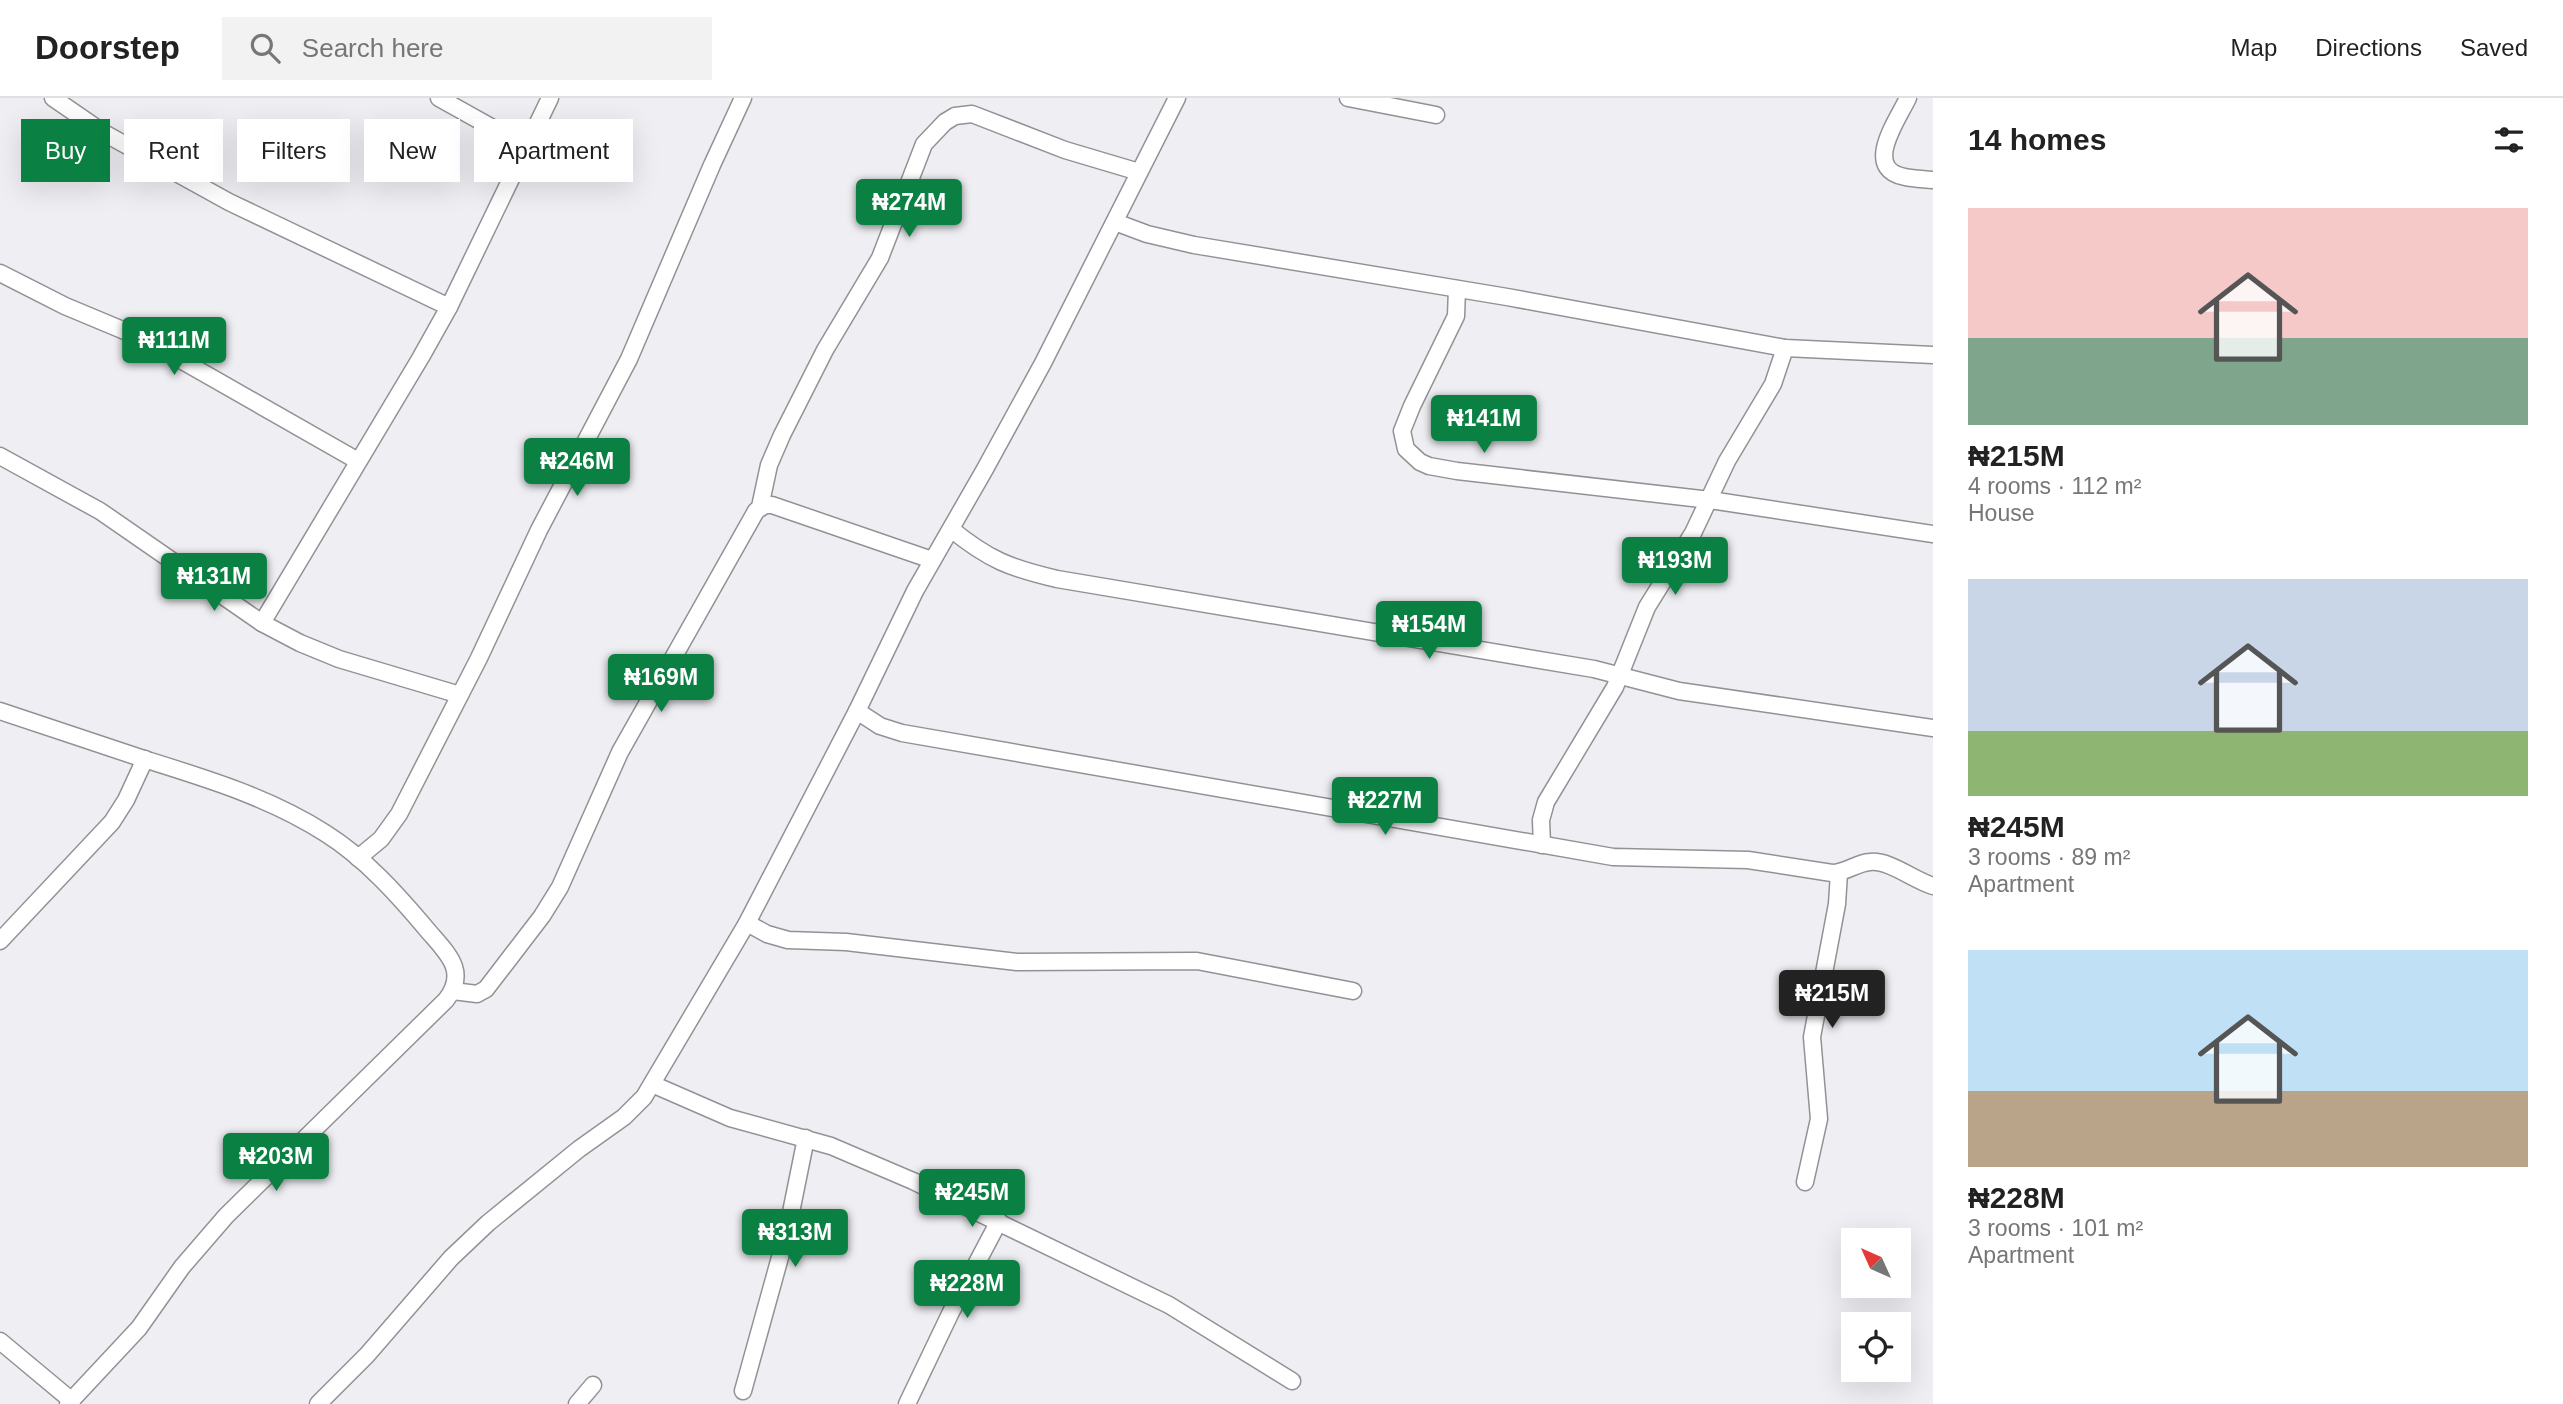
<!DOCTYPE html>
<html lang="en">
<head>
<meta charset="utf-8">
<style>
	body { margin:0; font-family:Arial,sans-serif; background:#f2f2f2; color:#222; height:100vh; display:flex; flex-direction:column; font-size:26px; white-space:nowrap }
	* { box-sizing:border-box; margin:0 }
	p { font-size:23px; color:#767676 }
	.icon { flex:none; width:38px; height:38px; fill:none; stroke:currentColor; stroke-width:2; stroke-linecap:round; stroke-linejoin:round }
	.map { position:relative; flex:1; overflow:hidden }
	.panel { display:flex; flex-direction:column; background:#fff; width:630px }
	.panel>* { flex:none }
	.banner { position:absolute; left:21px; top:21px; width:665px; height:63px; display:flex; gap:14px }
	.needle { width:46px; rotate:315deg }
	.tools { position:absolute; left:1841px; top:1130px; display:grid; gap:14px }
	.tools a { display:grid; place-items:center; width:70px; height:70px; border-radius:0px; background:#fff; box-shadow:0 7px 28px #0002; font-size:35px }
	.price { position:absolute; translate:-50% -60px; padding:0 16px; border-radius:7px; background:#0b8043; color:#fff; font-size:23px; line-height:46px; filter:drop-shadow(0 2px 4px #0008) }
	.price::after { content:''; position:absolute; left:50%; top:42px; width:21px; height:16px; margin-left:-10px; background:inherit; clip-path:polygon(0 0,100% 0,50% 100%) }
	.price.on { background:#222; color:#fff }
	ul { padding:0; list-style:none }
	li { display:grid; align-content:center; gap:14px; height:371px; padding:0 35px }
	li span { display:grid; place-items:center; height:217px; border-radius:0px; color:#555 }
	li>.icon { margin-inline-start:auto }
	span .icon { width:126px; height:126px; fill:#fffc; stroke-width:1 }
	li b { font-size:30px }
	h2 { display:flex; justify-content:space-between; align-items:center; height:84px; padding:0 35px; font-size:30px }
	.pill { padding:0 24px; border-radius:0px; background:#fff; box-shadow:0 7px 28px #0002; font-size:24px; line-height:63px }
	.pill.on { background:#0b8043; color:#fff }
	header { display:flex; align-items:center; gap:42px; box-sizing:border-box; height:98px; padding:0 35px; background:#fff; border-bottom:2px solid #e0e0e0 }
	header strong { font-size:33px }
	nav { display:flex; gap:38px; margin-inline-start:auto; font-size:24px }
	.search { width:490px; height:63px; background:#f2f2f2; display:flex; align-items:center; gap:18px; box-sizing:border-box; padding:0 24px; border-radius:0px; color:#767676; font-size:26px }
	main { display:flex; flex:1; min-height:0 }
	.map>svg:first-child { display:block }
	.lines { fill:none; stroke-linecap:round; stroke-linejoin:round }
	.street-casing { stroke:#929296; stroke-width:19 }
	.street { stroke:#fff; stroke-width:16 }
</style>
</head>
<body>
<header>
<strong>Doorstep</strong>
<div class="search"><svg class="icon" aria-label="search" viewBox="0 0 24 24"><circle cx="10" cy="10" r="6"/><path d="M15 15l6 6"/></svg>Search here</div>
<nav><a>Map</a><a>Directions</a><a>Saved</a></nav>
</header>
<main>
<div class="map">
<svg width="1933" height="1306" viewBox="0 0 1933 1306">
	<rect width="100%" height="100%" fill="#eeeef3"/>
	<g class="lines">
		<defs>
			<g id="street">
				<path d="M53,0l51,35 125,69 220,105"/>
				<path d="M439,0l86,48"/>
				<path d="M1348,0l88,17"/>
				<path d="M1908,0c-11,23 -46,71 -3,79 9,2 19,2 28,3"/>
				<path d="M1115,124l32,12 47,11 313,52 278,51 148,7"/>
				<path d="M0,175l65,33 79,33 214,122"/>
				<path d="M1457,191l-1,27 -44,90 -10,25 4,18 14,13 9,4 28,5 253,29 223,34"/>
				<path d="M0,358l100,55 162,112 38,20 39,16 121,36"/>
				<path d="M760,409l9,-42 13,-30 43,-85 55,-92 44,-114 21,-22 10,-6 17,-2 93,36 74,22"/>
				<path d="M951,431c38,31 59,39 106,50l537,90 85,22 254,37"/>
				<path d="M262,525l159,-266 28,-50 101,-209"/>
				<path d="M0,613c49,16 98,33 147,49 61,19 123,38 178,73 40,25 73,62 104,99 19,22 39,40 17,68l-220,216 -44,51 -43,61 -71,76"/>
				<path d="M857,613l23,15 22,7 711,124 135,3 84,13c14,0 24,-10 38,-11 20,-2 43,18 63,24"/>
				<path d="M1542,747l-1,-25 5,-18 69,-115 32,-80 46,-74 34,-72 46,-77 12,-36"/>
				<path d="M358,760l23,-19 18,-25 80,-156 60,-128 90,-171 83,-194 31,-67"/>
				<path d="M747,825l20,11 21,6 58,2 171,20 180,-1 156,30"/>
				<path d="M0,843l112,-119 14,-22 19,-41"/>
				<path d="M453,893l24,3 9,-5 56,-73 18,-29 60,-135 136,-241 9,-6h7l160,55"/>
				<path d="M652,986l78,34 101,28 82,35 256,124 123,76"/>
				<path d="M1805,1084l14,-63 -7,-82 25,-133 2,-31"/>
				<path d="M0,1243l72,60"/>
				<path d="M743,1293l44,-159 19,-94"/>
				<path d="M318,1306l49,-49 84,-97 37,-35 91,-74 45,-32 20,-20 103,-174 110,-212 58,-120 70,-122 58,-106 134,-265"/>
				<path d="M577,1306l16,-19"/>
				<path d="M907,1306l44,-92 48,-91"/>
			</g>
		</defs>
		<use href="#street" class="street-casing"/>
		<use href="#street" class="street"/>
	</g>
</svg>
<div class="tools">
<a><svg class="needle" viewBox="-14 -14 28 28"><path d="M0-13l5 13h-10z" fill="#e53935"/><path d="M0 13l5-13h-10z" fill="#767676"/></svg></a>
<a><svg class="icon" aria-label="locate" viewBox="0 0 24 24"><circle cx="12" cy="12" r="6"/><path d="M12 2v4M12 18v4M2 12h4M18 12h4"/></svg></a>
</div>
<b class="price" style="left:909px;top:141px">₦274M</b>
<b class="price" style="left:174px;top:279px">₦111M</b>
<b class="price" style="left:1484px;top:357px">₦141M</b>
<b class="price" style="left:577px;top:400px">₦246M</b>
<b class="price" style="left:1675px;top:499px">₦193M</b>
<b class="price" style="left:214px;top:515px">₦131M</b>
<b class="price" style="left:1429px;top:563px">₦154M</b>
<b class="price" style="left:661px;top:616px">₦169M</b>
<b class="price" style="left:1385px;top:739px">₦227M</b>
<b class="price on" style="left:1832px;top:932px">₦215M</b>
<b class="price" style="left:276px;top:1095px">₦203M</b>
<b class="price" style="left:972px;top:1131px">₦245M</b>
<b class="price" style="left:795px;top:1171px">₦313M</b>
<b class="price" style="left:967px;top:1222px">₦228M</b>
<div class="banner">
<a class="pill on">Buy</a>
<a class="pill">Rent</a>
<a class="pill">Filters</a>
<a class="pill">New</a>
<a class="pill">Apartment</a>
</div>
</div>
<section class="panel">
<h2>14 homes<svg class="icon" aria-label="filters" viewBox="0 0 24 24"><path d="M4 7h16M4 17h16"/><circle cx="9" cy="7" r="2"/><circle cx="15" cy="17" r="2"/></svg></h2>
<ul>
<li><span style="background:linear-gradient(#f6c9c9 60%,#7fa58c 0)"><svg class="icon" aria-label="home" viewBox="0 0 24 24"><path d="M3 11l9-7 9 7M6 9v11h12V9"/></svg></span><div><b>₦215M</b><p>4 rooms · 112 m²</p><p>House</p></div></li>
<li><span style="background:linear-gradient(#c9d6e8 70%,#8fb573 0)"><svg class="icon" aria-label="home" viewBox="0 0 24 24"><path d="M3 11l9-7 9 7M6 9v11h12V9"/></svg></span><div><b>₦245M</b><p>3 rooms · 89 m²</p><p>Apartment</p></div></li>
<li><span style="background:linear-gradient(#bfe0f5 65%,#b9a48a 0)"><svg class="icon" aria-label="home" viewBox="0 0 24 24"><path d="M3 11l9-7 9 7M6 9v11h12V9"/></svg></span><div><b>₦228M</b><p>3 rooms · 101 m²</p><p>Apartment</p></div></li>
</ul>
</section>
</main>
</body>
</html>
